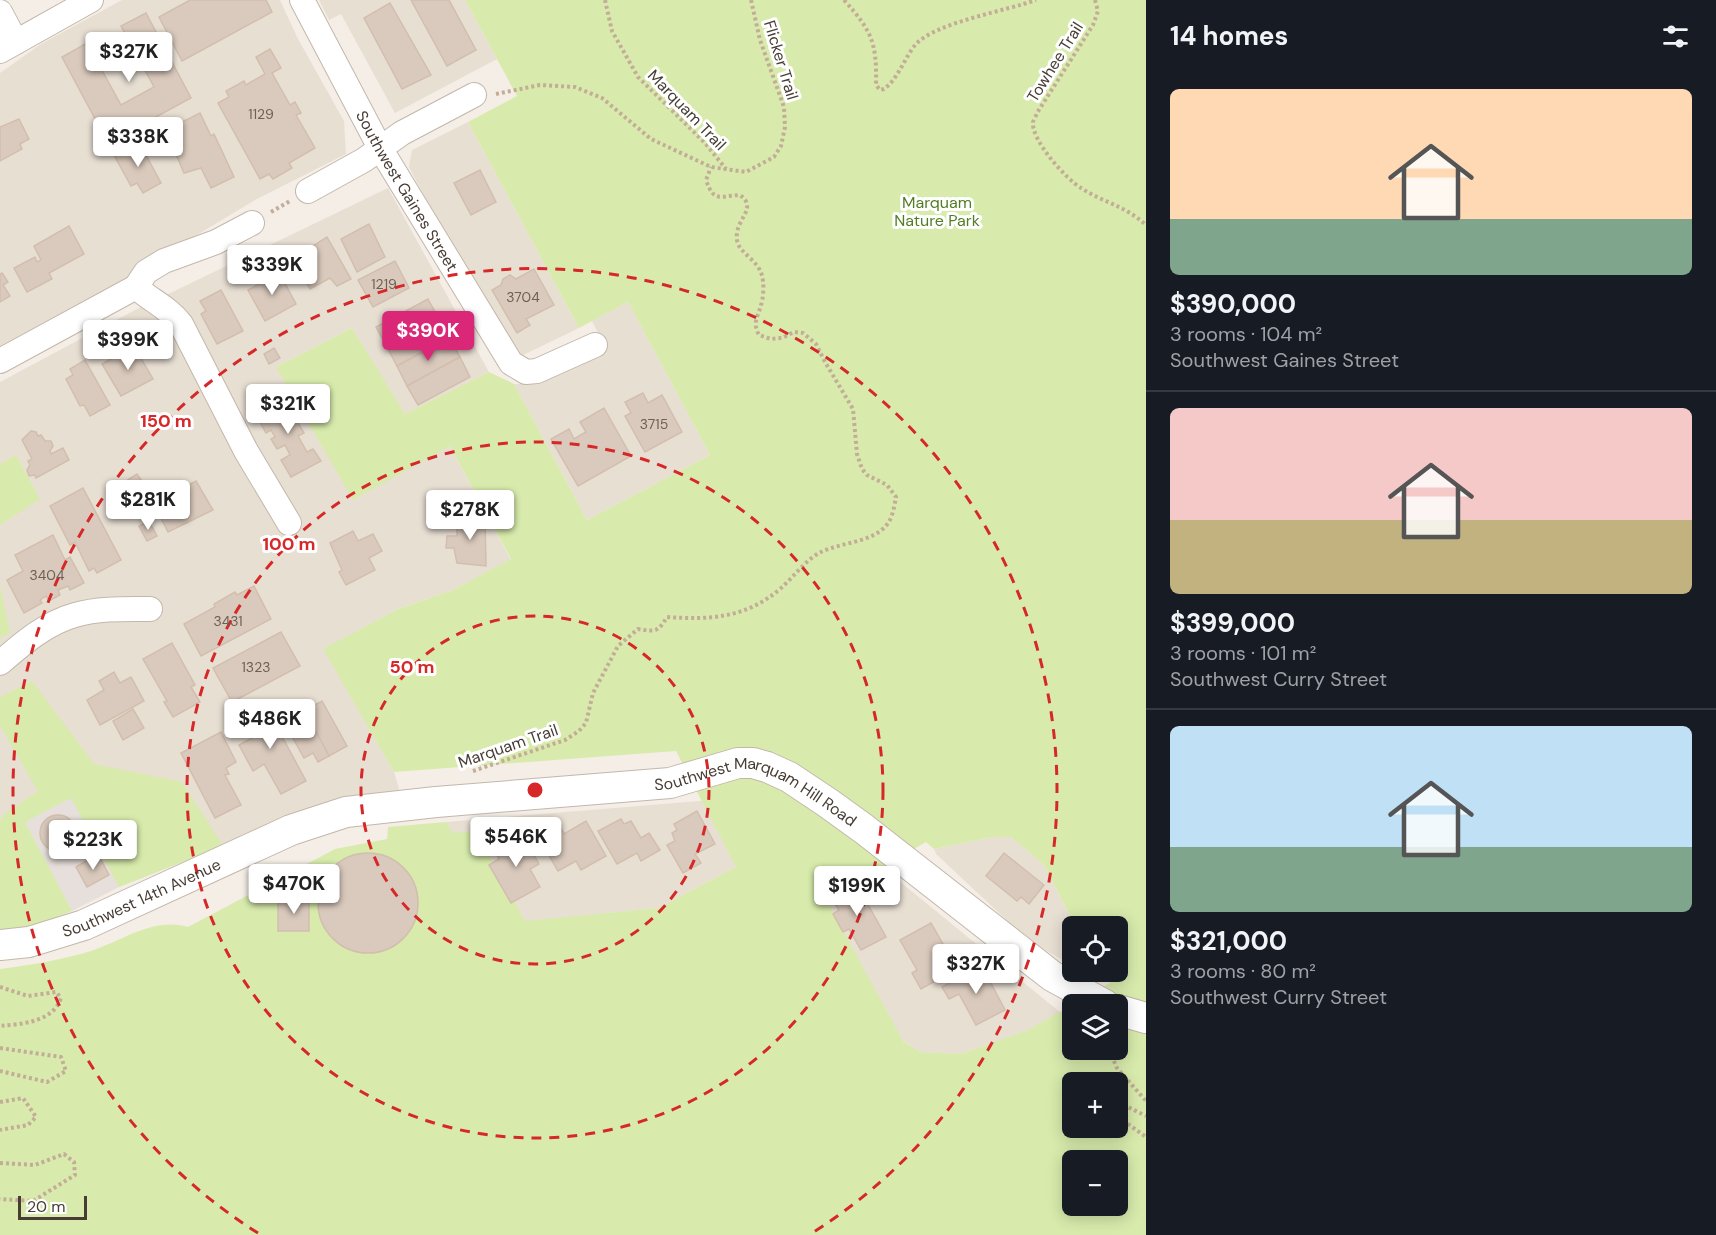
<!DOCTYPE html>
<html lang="en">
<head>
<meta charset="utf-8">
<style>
	body { margin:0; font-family:"DM Sans",sans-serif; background:#20242c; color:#f1f3f6; height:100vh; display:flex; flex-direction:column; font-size:22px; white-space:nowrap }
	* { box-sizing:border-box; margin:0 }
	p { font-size:20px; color:#9ea1a6 }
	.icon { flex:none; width:33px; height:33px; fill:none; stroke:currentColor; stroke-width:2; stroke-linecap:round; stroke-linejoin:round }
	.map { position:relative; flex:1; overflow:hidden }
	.panel { display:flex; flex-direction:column; background:#171b24; width:570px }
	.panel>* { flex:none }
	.tools { position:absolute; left:1062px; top:916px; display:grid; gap:12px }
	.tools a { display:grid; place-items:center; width:66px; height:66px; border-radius:9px; background:#171b24; box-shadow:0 3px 15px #0003; font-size:30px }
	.scale { position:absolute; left:18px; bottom:15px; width:69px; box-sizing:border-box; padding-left:6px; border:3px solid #473d35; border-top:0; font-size:16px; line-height:21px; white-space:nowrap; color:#473d35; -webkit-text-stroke:4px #fff; paint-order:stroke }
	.price { position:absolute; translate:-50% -51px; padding:0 14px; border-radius:6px; background:#fff; color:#222; font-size:20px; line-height:39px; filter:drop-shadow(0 2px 3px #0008) }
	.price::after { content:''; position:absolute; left:50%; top:36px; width:18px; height:14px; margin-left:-9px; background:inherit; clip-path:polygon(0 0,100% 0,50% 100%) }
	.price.on { background:#db2777; color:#fff }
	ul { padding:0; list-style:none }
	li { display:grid; align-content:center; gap:12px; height:318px; padding:0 24px }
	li+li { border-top:2px solid #363941 }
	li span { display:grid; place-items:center; height:186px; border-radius:9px; color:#555 }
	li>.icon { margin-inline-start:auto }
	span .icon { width:108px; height:108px; fill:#fffc; stroke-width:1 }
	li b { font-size:26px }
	h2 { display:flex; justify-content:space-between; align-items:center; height:72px; padding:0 24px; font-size:26px }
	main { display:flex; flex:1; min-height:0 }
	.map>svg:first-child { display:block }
	.residential { fill:#e8dfd3 }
	.industrial { fill:#e6dfdb }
	.green { fill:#d8ebac; fill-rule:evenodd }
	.building { fill:#dacabd; stroke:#d2bead; stroke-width:1.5 }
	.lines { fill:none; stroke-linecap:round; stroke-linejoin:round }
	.minor-casing { stroke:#c3b7ab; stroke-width:26 }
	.tertiary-casing { stroke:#c3b7ab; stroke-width:32 }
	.path { stroke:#c3ad98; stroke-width:4; stroke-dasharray:3 3; stroke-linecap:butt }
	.minor { stroke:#fff; stroke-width:24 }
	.tertiary { stroke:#fff; stroke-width:30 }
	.ring { fill:none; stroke:#d62828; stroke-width:3; stroke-dasharray:10 8 }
	.labels { text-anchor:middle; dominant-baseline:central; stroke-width:6; stroke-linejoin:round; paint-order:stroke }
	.number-label { font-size:14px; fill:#6c6057 }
	.street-label { font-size:16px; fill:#473d35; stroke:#fff }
	.park-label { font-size:16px; fill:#537d24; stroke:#fff }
	.centre { fill:#d62828; stroke:#fff; stroke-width:3 }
	.ring-label { font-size:18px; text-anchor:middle; font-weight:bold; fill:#d62828; stroke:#fff; stroke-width:6; stroke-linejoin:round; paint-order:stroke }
</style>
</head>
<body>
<main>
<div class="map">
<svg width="1146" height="1235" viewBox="0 0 1146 1235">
	<rect width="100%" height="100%" fill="#f4eee6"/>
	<g class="residential">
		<path d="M122,0h158l17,37 47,84 2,33 -91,46 -141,85 -114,62v-274l41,-29z"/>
		<path d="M319,0h146l32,59 -102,54 -54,-99 -12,6z"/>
		<path d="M468,122l111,206 -60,29 -14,-7 -96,-183 3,-17z"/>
		<path d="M388,188l101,184 -85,43 -52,-87 -76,39 174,79 61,114 -58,30 -55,19 -74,40 70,123 6,20 -74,13 -207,82 -47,-89 -47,24 47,89 -72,20v-549l133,-71z"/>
		<path d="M628,302l82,153 -123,65 -73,-136h24l68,-35 -14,-28z"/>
		<path d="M712,800v5l24,62 -78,41 -155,16 -57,-102z"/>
		<path d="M993,837h18l33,28 32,62h-4v38l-42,-23 -94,-88 -2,-5z"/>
		<path d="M877,863l189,154 -105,37 -41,-2 -27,-18 -73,-139z"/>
	</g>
	<path class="industrial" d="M72,797l47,90 -47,24 -47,-89z"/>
	<g class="green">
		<path d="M465,0h681v1235h-1146v-266c31,-4 61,-9 91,-18 32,-10 61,-34 97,-24l147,-78 52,-10 1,-12 58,-5 7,11 23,-2 49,90 133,-13 78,-41 -60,-116 -282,21 -71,-123 75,-40 55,-19 58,-31 -61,-113 -97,54 -77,-133 76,-39 53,86 84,-42 25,12 73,136 123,-65 -82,-153 -49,26 -111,-206 49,-26zM993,837h18l33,28 32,62h42v45h-19l11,3 3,6 -40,24h45v45h-46v-45l-44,25 -67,24 -41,-2 -17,-11 -77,-142 100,-57 8,7zM1072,1083h46v45h-46zM1072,1161h46v45h-46z"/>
		<path d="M16,455l24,44 -40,26v-61z"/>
		<path d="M0,585l10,48 -10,5z"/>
		<path d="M32,681l62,83 88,18 41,64 -104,41 -48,-89 -46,24 47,89 -54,22 -18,-2v-110l3,-6 35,-24 -38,-65v-29z"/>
	</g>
	<g class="building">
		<path d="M190,0h76l6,12 -90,49 -23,-44z"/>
		<path d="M411,0h38l27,50 -29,16z"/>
		<path d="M390,3l41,72 -29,14 -38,-71z"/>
		<path d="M146,13l45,85 -83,45 -46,-86 25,-14 34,62 33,-18 -33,-61z"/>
		<path d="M270,49l11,19 -9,5 18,32 5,-3 6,11 -5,2 19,33 -26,15 3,5 -19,11 -4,-5 -9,5 -42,-76 11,-6 -3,-6 18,-10 2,4 19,-11 -9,-17z"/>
		<path d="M200,113l11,23 3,-2 20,43 -23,11 -10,-20 -17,5 -10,-23 8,-3 -10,-20z"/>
		<path d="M19,119l10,20 -9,5 2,5 -22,12v-34z"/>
		<path d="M139,142l22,41 -18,10 -6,-10 -6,3 -17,-31z"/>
		<path d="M480,170l16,32 -25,13 -17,-32z"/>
		<path d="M369,224l16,33 -28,15 -16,-33z"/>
		<path d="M69,226l15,28 -35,19 3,6 -25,13 -13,-24 21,-11 2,5 4,-2 -7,-14z"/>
		<path d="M327,237l24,42 -14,7 -7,-8 -20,11 -15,-27 22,-12 -4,-4z"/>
		<path d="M395,261l14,27 -36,19 -15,-27z"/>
		<path d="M534,269l20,36 -28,14 4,6 -13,8 -25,-43 9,-5 2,-6 7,-4 6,4z"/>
		<path d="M278,270l18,34 -31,17 -17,-31 17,-9 -2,-3z"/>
		<path d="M2,273l6,9 -5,3 7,11 -10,6v-28z"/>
		<path d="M221,290l22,41 -26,13 -16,-30 5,-3 -6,-10z"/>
		<path d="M428,299l11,20 -52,28 -11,-20z"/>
		<path d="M439,319l10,19 -52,28 -10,-19z"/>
		<path d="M449,338l11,19 -53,29 -10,-20z"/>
		<path d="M134,346l19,33 -32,17 -19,-32z"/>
		<path d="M274,348l6,10 -11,6 -5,-10z"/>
		<path d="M460,357l10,20 -52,28 -11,-19z"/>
		<path d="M85,360l25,45 -20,11 -6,-11 -4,1 -14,-27 7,-4 -3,-6z"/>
		<path d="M643,393l5,10 14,-8 20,37 -37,20 -20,-36 6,-3 -6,-11z"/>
		<path d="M285,396l5,9 4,-2 8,16 -5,2 7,12 -6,3 9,16 6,-3 8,12 -30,16 -10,-17 9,-5 -5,-10 -8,4 -6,-10 4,-2 -4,-7 -5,3 -11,-20z"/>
		<path d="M604,408l27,48 -53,30 -27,-47 18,-10 5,10 12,-7 -6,-10z"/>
		<path d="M31,431l5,1 2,4 3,-1 4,6h6l2,5 -3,5 1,3 12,-6 6,12 -33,18 -1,-3 -6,1 -2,-6 3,-5 -2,-4 4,-2 -10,-19z"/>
		<path d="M137,474l15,22 -25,16 -15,-22z"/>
		<path d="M196,481l17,29 -45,22 -14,-28z"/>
		<path d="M83,488l38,72 -24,13 -3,-5 -5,3 -14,-29 -5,3 -20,-39z"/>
		<path d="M485,516l1,50 -29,-3 -3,-15h-8l1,-12h10v-17z"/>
		<path d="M149,521l8,15 -10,5 -8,-15z"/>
		<path d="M353,531l5,10 15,-7 9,17 -13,7 6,12 -29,15 -7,-13 3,-2 -12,-27z"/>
		<path d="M53,535l12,25 5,-3 14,26 -14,7 -2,-4 -10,4 2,5 -11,6 -3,-5 -6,4 2,3 -18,10 -17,-33 16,-9 -8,-16z"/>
		<path d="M254,586l17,33 -70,37 -17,-32 31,-17 -1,-3 21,-12 2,3z"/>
		<path d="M281,632l19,34 -68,36 -19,-34z"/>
		<path d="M172,643l23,42 -4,2 9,15 -27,15 -9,-15 3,-1 -24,-42z"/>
		<path d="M114,672l6,11 11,-6 13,24 -44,24 -13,-25 17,-10 -5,-9z"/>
		<path d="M322,701l25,45 -18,10 -25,-45z"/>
		<path d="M300,702l29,54 -11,6 -5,-9 -9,5 -19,-34 4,-3 -5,-10z"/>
		<path d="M264,703l42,78 -25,13 -17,-30 -11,7 -14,-26 13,-7 -12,-22z"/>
		<path d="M133,709l11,19 -21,12 -10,-19z"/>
		<path d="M221,732l15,30 -10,6 3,6 -4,1 16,30 -26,13 -34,-65z"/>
		<path d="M697,811l18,33 -20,10 6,9 -18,10 -16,-28 8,-4 -3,-8 5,-3 -3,-6z"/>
		<circle cx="58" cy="833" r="18"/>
		<path d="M621,819l3,5 7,-3 10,17 8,-5 11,17 -19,11 -4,-8 -20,11 -19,-33z"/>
		<path d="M586,821l20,35 -25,14 -5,-9 -18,10 -19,-33 21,-12 4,8z"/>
		<path d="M520,830l19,34 -9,5 10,18 -29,16 -22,-38 10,-6 -3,-6 11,-6 -4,-7z"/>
		<path d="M1004,853l40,32 -15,19 -8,-7 -4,4 -31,-25z"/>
		<circle cx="368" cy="903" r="50"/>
		<path d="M98,854l11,21 -22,12 -11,-20z"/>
		<path d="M856,883l30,54 -25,13 -12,-21 -6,3 -10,-18 6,-4 -8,-13z"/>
		<rect x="278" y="900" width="31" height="31"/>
		<path d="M931,923l24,42 -18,9 2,5 -18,10 -9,-16 5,-3 -17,-30z"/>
		<path d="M982,966l23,44 -29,15 -17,-31 -10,5 -7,-12z"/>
	</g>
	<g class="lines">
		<defs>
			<g id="minor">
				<path id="s1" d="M302,0l78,148 131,215 15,9 11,-1 58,-26"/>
				<path d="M0,12l16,30"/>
				<path d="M0,51l91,-51"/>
				<path d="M308,191l56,-31 38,-27 72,-38"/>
				<path d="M136,287c15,14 32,20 45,37l65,127 43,72"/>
				<path d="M0,361l136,-74 10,-15 18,-11 52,-19 36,-19"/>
				<path d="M0,663c22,-19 46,-40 75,-48 24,-7 51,-6 75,-6"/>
			</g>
			<g id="tertiary">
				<path id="s2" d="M0,945l29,-3 55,-17 207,-95 55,-18 90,-10 234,-19 68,-20h15l14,4 22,10 39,26 36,26 188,147 53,29"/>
				<path d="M1118,1010l28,8"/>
			</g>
		</defs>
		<use href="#minor" class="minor-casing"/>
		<use href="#tertiary" class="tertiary-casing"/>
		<g class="path">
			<path d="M605,0l7,31 26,46 67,66 21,26"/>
			<path d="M844,0c28,31 33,43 32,85l4,5 4,-1c15,-11 20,-31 32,-45 21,-22 90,-33 120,-44"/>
			<path d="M1095,0l3,11 -5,14 -56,88c0,1 -4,8 -4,9 -2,18 33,57 48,66 23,15 43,17 65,37"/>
			<path d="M496,94l44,-9 35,2 27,11 49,41 60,28 35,5 28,-15 7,-11 4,-19 -1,-20 -24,-67 -9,-40"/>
			<path d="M271,212l19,-11"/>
			<path d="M473,771l92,-31 14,-9 7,-8 7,-30 25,-47 20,-17c18,3 20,3 29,-12 43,3 79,1 113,-28 14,-12 25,-29 41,-37 22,-11 62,-9 71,-37 2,-6 3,-13 4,-18l-9,-12 -20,-10 -5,-6 -5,-15 -4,-45 -28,-47 -9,-18 -13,-11 -9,-1 -12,6 -11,1 -12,-4c-7,-13 -1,-18 2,-30 2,-6 3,-17 2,-23 -1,-22 -24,-27 -26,-42 -3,-21 22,-31 3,-45 -21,1 -26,8 -34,-15l5,-13"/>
			<path d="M0,987l28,9 28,-4 5,6c-8,24 -39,26 -61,28"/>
			<path d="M0,1048l61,9 5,14 -19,11 -47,-11"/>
			<path d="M1109,1050l8,18 29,33"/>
			<path d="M0,1102l23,-4 13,19 -8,8 -28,5"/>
			<path d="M1118,1102l28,14"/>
			<path d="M1118,1117l28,20"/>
			<path d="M0,1163l35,2 29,-11 10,8 1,13 -42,26 -33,-2"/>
		</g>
		<use href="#minor" class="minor"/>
		<use href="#tertiary" class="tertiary"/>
	</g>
	<g class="ring">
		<circle cx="535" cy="790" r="174"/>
		<circle cx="535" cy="790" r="348"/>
		<path d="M258 1233A522 522 0 1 1 812 1233"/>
	</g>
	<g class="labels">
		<g class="number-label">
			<text x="261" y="114">1129</text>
			<text x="384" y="284">1219</text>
			<text x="523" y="297">3704</text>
			<text x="654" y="424">3715</text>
			<text x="47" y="575">3404</text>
			<text x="228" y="621">3431</text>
			<text x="256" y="667">1323</text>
		</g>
		<g class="street-label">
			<text transform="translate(781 60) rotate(73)">Flicker Trail</text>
			<text transform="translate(1055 62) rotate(-58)">Towhee Trail</text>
			<text transform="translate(687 110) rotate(46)">Marquam Trail</text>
			<text stroke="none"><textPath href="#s1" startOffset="218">Southwest Gaines Street</textPath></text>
			<text transform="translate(508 746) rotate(-19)">Marquam Trail</text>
			<text stroke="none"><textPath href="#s2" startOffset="792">Southwest Marquam Hill Road</textPath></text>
			<text stroke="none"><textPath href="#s2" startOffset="150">Southwest 14th Avenue</textPath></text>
		</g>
		<g class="park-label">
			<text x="937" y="202">Marquam<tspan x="937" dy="18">Nature Park</tspan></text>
		</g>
	</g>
	<circle cx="535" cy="790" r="9" class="centre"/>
	<g class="ring-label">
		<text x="166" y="427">150 m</text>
		<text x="289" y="550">100 m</text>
		<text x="412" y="673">50 m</text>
	</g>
</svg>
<div class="tools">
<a><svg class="icon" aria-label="locate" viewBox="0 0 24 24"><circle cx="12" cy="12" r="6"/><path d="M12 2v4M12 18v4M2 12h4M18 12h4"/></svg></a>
<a><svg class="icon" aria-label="layers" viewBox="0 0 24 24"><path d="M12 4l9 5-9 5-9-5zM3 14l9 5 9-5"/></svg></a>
<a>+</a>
<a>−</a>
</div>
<div class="scale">20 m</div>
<b class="price" style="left:129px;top:83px">$327K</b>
<b class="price" style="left:138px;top:168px">$338K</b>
<b class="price" style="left:272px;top:296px">$339K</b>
<b class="price on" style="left:428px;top:362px">$390K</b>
<b class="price" style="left:128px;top:371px">$399K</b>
<b class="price" style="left:288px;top:435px">$321K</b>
<b class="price" style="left:148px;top:531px">$281K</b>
<b class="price" style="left:470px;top:541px">$278K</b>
<b class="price" style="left:270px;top:750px">$486K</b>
<b class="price" style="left:516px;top:868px">$546K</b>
<b class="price" style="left:93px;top:871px">$223K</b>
<b class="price" style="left:294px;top:915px">$470K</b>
<b class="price" style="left:857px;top:917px">$199K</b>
<b class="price" style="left:976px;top:995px">$327K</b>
</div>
<section class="panel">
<h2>14 homes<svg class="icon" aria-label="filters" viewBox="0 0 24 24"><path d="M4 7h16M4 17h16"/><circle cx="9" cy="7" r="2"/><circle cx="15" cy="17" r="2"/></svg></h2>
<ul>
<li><span style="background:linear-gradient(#ffd9b3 70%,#7fa58c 0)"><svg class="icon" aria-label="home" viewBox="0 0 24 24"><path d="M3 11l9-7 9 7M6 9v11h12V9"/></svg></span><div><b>$390,000</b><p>3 rooms · 104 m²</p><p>Southwest Gaines Street</p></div></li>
<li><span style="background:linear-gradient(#f6c9c9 60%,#c2b280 0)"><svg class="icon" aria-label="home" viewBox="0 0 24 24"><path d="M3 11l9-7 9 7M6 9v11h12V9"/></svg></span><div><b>$399,000</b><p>3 rooms · 101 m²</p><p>Southwest Curry Street</p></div></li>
<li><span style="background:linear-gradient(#bfe0f5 65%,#7fa58c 0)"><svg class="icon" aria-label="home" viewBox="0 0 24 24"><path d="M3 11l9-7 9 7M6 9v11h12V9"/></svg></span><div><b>$321,000</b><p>3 rooms · 80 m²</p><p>Southwest Curry Street</p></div></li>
</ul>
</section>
</main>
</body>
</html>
